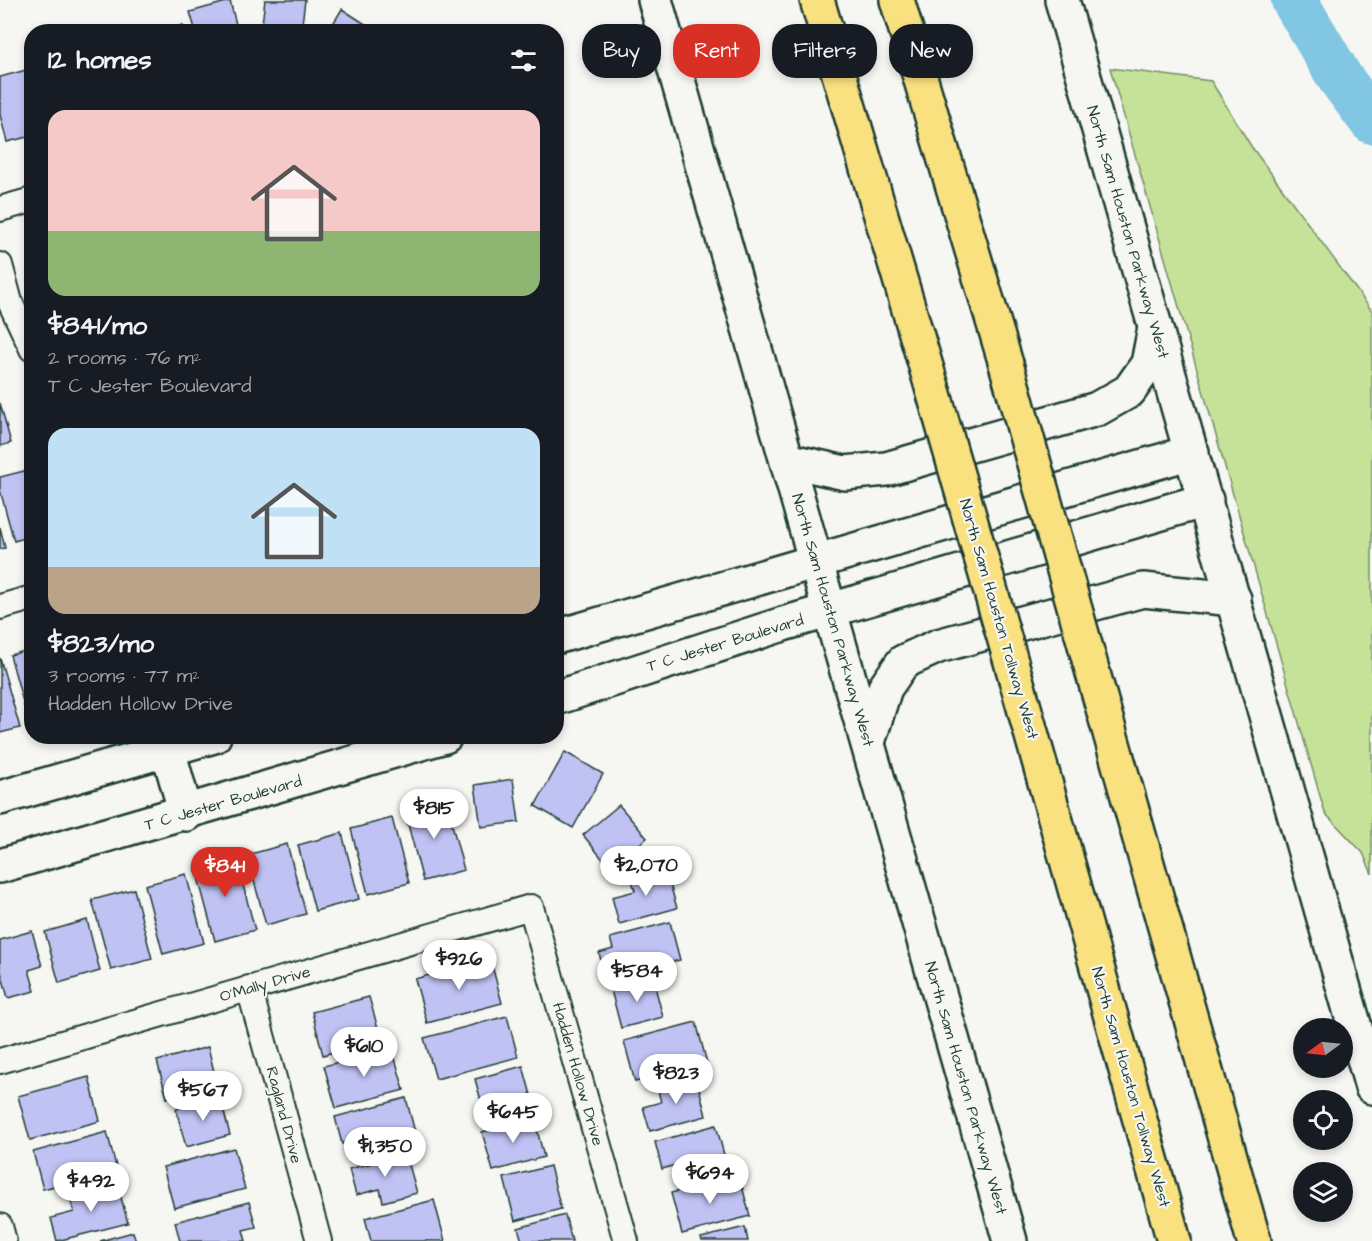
<!DOCTYPE html>
<html lang="en">
<head>
<meta charset="utf-8">
<style>
	body { margin:0; font-family:"Architects Daughter",sans-serif; background:#242831; color:#f1f3f6; height:100vh; display:flex; flex-direction:column; font-size:22px; white-space:nowrap }
	* { box-sizing:border-box; margin:0 }
	p { font-size:20px; color:#9ea1a6 }
	.icon { flex:none; width:33px; height:33px; fill:none; stroke:currentColor; stroke-width:2; stroke-linecap:round; stroke-linejoin:round }
	.map { position:relative; flex:1; overflow:hidden }
	.drawer { position:absolute; left:24px; top:24px; width:540px; height:720px; display:flex; flex-direction:column; background:#171b24; border-radius:24px; box-shadow:0 3px 9px #0003 }
	.drawer>* { flex:none }
	.top-card { position:absolute; left:582px; top:24px; width:570px; height:54px; display:flex; gap:12px }
	.needle { width:39px; rotate:255deg }
	.tools { position:absolute; left:1293px; top:1018px; display:grid; gap:12px }
	.tools a { display:grid; place-items:center; width:60px; height:60px; border-radius:50%; background:#171b24; box-shadow:0 3px 9px #0003; font-size:30px }
	.price { position:absolute; translate:-50% -51px; padding:0 14px; border-radius:21px; background:#fff; color:#222; font-size:20px; line-height:39px; filter:drop-shadow(0 2px 3px #0008) }
	.price::after { content:''; position:absolute; left:50%; top:36px; width:18px; height:14px; margin-left:-9px; background:inherit; clip-path:polygon(0 0,100% 0,50% 100%) }
	.price.active { background:#d93025; color:#fff }
	ul { padding:0; list-style:none }
	li { display:grid; align-content:center; gap:12px; height:318px; padding:0 24px }
	li span { display:grid; place-items:center; height:186px; border-radius:18px; color:#555 }
	li>.icon { margin-inline-start:auto }
	span .icon { width:108px; height:108px; fill:#fffc; stroke-width:1 }
	li b { font-size:26px }
	h2 { display:flex; justify-content:space-between; align-items:center; height:72px; padding:0 24px; font-size:26px }
	.pill { padding:0 21px; border-radius:24px; background:#171b24; box-shadow:0 3px 9px #0003; font-size:21px; line-height:54px }
	.pill.active { background:#d93025; color:#fff }
	.map>svg:first-child { display:block }
	.green { fill:#c6e198; stroke:#728f66; stroke-width:1.5 }
	.lines { fill:none; stroke-linecap:round; stroke-linejoin:round }
	.river { stroke:#81c6e2; stroke-width:46 }
	.building { fill:#c0c2f4; stroke:#1f3d34; stroke-width:1.5 }
	.street-casing { stroke:#1f3d34; stroke-width:28 }
	.secondary-casing { stroke:#1f3d34; stroke-width:38 }
	.highway-casing { stroke:#1f3d34; stroke-width:38 }
	.street { stroke:#f6f6f2; stroke-width:24 }
	.secondary { stroke:#f6f6f2; stroke-width:33 }
	.highway { stroke:#fae180; stroke-width:33 }
	.highway-bridge-casing { stroke:#1f3d34; stroke-width:38; stroke-linecap:butt }
	.highway-bridge { stroke:#fae180; stroke-width:33 }
	.labels { text-anchor:middle; dominant-baseline:central; stroke-width:4.5; stroke-linejoin:round; paint-order:stroke }
	.street-label { font-size:16px; fill:#1f3d34; stroke:#f6f6f2 }
</style>
</head>
<body>
<div class="map">
<svg width="1372" height="1241" viewBox="0 0 1372 1241">
	<rect width="100%" height="100%" fill="#f6f6f2"/>
	<filter id="ink" filterUnits="userSpaceOnUse"><feTurbulence type="fractalNoise" baseFrequency=".0167" numOctaves="2"/><feDisplacementMap in="SourceGraphic" scale="12" xChannelSelector="R" yChannelSelector="G"/><feConvolveMatrix kernelMatrix="1 2 1 2 8 2 1 2 1" color-interpolation-filters="sRGB"/></filter>
	<g filter="url(#ink)">
		<path class="green" d="M1110,68l101,13 40,65 121,165v563l-9,-21 -38,-40z"/>
		<g class="lines">
			<path class="river" d="M1294,0l46,78 32,43"/>
		</g>
		<g class="building">
			<path d="M265,0h40l-4,32h-40z"/>
			<path d="M230,1l8,31h-42l-6,-20z"/>
			<path d="M342,9l34,22 -1,1h-47z"/>
			<path d="M183,25l1,7h-25z"/>
			<path d="M30,69l2,67 -25,6 -7,-27v-38z"/>
			<path d="M0,403l11,40 -11,3z"/>
			<path d="M32,469v67l-18,5 -14,-51v-13z"/>
			<path d="M0,527l5,21 -5,1z"/>
			<path d="M32,649v77l-2,1 -20,-72z"/>
			<path d="M0,658l20,70 -20,5z"/>
			<path d="M565,752l38,22 -30,54 -38,-22z"/>
			<path d="M513,779l6,43 -38,5 -6,-42z"/>
			<path d="M445,798l19,72 -41,11 -19,-72z"/>
			<path d="M619,805l28,33 -37,30 -27,-33z"/>
			<path d="M392,818l17,65 -41,11 -17,-65z"/>
			<path d="M342,833l17,66 -44,12 -17,-66z"/>
			<path d="M287,844l19,70 -40,11 -19,-70z"/>
			<path d="M235,855l20,75 -40,11 -20,-75z"/>
			<path d="M665,867l12,41 -58,16 -7,-27 23,-6 -4,-14z"/>
			<path d="M186,874l18,69 -41,11 -18,-69z"/>
			<path d="M134,889l18,70 -41,11 -19,-70z"/>
			<path d="M87,920l13,51 -41,12 -14,-51z"/>
			<path d="M670,922l10,38 -74,20 -7,-27 14,-4 -3,-11z"/>
			<path d="M32,931l10,35 -13,4 6,21 -27,7 -8,-30v-28z"/>
			<path d="M490,958l12,45 -75,20 -12,-44z"/>
			<path d="M653,979l10,38 -42,11 -10,-38z"/>
			<path d="M369,997l12,42 -58,16 -11,-43z"/>
			<path d="M507,1016l11,41 -82,22 -12,-41z"/>
			<path d="M696,1022l11,41 -72,19 -11,-41z"/>
			<path d="M208,1047l9,37 -50,14 -10,-37z"/>
			<path d="M392,1048l12,42 -68,18 -12,-42z"/>
			<path d="M523,1066l11,40 -48,13 -11,-40z"/>
			<path d="M696,1076l10,40 -56,15 -7,-24 18,-5 -4,-15z"/>
			<path d="M89,1077l11,44 -70,19 -12,-44z"/>
			<path d="M220,1097l10,38 -44,12 -10,-38z"/>
			<path d="M406,1098l11,42 -52,13 -4,-14 -19,5 -7,-27z"/>
			<path d="M534,1118l10,39 -51,14 -11,-39z"/>
			<path d="M716,1125l11,41 -44,12 -4,-14 -17,5 -7,-27z"/>
			<path d="M107,1132l10,38 -74,19 -10,-37z"/>
			<path d="M234,1148l11,41 -71,19 -11,-41z"/>
			<path d="M406,1154l11,39 -34,9 -3,-13 -24,6 -7,-26z"/>
			<path d="M550,1166l11,43 -46,12 -11,-43z"/>
			<path d="M739,1175l11,41 -68,18 -11,-41z"/>
			<path d="M117,1183l11,40 -71,18 -6,-23 23,-6 -5,-16z"/>
			<path d="M434,1200l11,41h-74l-6,-23z"/>
			<path d="M249,1202l7,25 -13,3 3,11h-66l-5,-19z"/>
			<path d="M565,1215l7,26h-50l-4,-13z"/>
			<path d="M745,1227l3,14h-46l-1,-3z"/>
			<path d="M133,1232l3,9h-36z"/>
		</g>
		<g class="lines">
			<defs>
				<g id="street">
					<path d="M0,209l32,-9"/>
					<path d="M0,265l10,37 22,47"/>
					<path d="M0,607l32,-9"/>
					<path d="M249,988l70,253"/>
					<path d="M0,1061l531,-154 95,334"/>
					<path d="M0,1226l4,15"/>
				</g>
				<g id="secondary">
					<path d="M655,0l355,1241"/>
					<path d="M1062,0l310,1087"/>
					<path d="M787,460l58,13 41,-4 211,-60 32,-18 19,-27 7,-36"/>
					<path d="M556,637l636,-185"/>
					<path d="M556,698l227,-74 423,-124"/>
					<path d="M868,742l17,-54 18,-26 35,-16 205,-56 91,9"/>
					<path d="M168,750l18,64"/>
					<path d="M0,798l214,-62"/>
					<path d="M0,866l445,-130"/>
				</g>
				<g id="highway">
					<path d="M817,0l115,387"/>
					<path d="M897,0l109,364"/>
					<path d="M1089,659l165,582"/>
					<path d="M1016,679l158,562"/>
				</g>
			</defs>
			<use href="#street" class="street-casing"/>
			<use href="#secondary" class="secondary-casing"/>
			<use href="#highway" class="highway-casing"/>
			<use href="#street" class="street"/>
			<use href="#secondary" class="secondary"/>
			<use href="#highway" class="highway"/>
			<defs>
				<g id="highway-bridge">
					<path d="M1006,364l83,295"/>
					<path d="M932,387l84,292"/>
				</g>
			</defs>
			<use href="#highway-bridge" class="highway-bridge-casing"/>
			<use href="#highway-bridge" class="highway-bridge"/>
		</g>
	</g>
	<g class="labels">
		<g class="street-label">
			<text transform="translate(1128 232) rotate(74)">North Sam Houston Parkway West</text>
			<text transform="translate(999 619) rotate(74)">North Sam Houston Tollway West</text>
			<text transform="translate(833 620) rotate(74)">North Sam Houston Parkway West</text>
			<text transform="translate(725 643) rotate(-17)">T C Jester Boulevard</text>
			<text transform="translate(223 803) rotate(-16)">T C Jester Boulevard</text>
			<text transform="translate(265 984) rotate(-16)">O'Mally Drive</text>
			<text transform="translate(578 1074) rotate(74)">Hadden Hollow Drive</text>
			<text transform="translate(1131 1087) rotate(74)">North Sam Houston Tollway West</text>
			<text transform="translate(966 1088) rotate(74)">North Sam Houston Parkway West</text>
			<text transform="translate(284 1115) rotate(75)">Ragland Drive</text>
		</g>
	</g>
</svg>
<div class="tools">
<a><svg class="needle" viewBox="-14 -14 28 28"><path d="M0-13l5 13h-10z" fill="#e53935"/><path d="M0 13l5-13h-10z" fill="#9ea1a6"/></svg></a>
<a><svg class="icon" aria-label="locate" viewBox="0 0 24 24"><circle cx="12" cy="12" r="6"/><path d="M12 2v4M12 18v4M2 12h4M18 12h4"/></svg></a>
<a><svg class="icon" aria-label="layers" viewBox="0 0 24 24"><path d="M12 4l9 5-9 5-9-5zM3 14l9 5 9-5"/></svg></a>
</div>
<b class="price" style="left:434px;top:840px">$815</b>
<b class="price" style="left:646px;top:897px">$2,070</b>
<b class="price active" style="left:225px;top:898px">$841</b>
<b class="price" style="left:459px;top:991px">$926</b>
<b class="price" style="left:637px;top:1003px">$584</b>
<b class="price" style="left:364px;top:1078px">$610</b>
<b class="price" style="left:676px;top:1105px">$823</b>
<b class="price" style="left:203px;top:1122px">$567</b>
<b class="price" style="left:513px;top:1144px">$645</b>
<b class="price" style="left:385px;top:1178px">$1,350</b>
<b class="price" style="left:710px;top:1205px">$694</b>
<b class="price" style="left:91px;top:1213px">$492</b>
<div class="top-card">
<a class="pill">Buy</a>
<a class="pill active">Rent</a>
<a class="pill">Filters</a>
<a class="pill">New</a>
</div>
<section class="drawer">
<h2>12 homes<svg class="icon" aria-label="filters" viewBox="0 0 24 24"><path d="M4 7h16M4 17h16"/><circle cx="9" cy="7" r="2"/><circle cx="15" cy="17" r="2"/></svg></h2>
<ul>
<li><span style="background:linear-gradient(#f6c9c9 65%,#8fb573 0)"><svg class="icon" aria-label="home" viewBox="0 0 24 24"><path d="M3 11l9-7 9 7M6 9v11h12V9"/></svg></span><div><b>$841/mo</b><p>2 rooms · 76 m²</p><p>T C Jester Boulevard</p></div></li>
<li><span style="background:linear-gradient(#bfe0f5 75%,#b9a48a 0)"><svg class="icon" aria-label="home" viewBox="0 0 24 24"><path d="M3 11l9-7 9 7M6 9v11h12V9"/></svg></span><div><b>$823/mo</b><p>3 rooms · 77 m²</p><p>Hadden Hollow Drive</p></div></li>
</ul>
</section>
</div>
</body>
</html>
